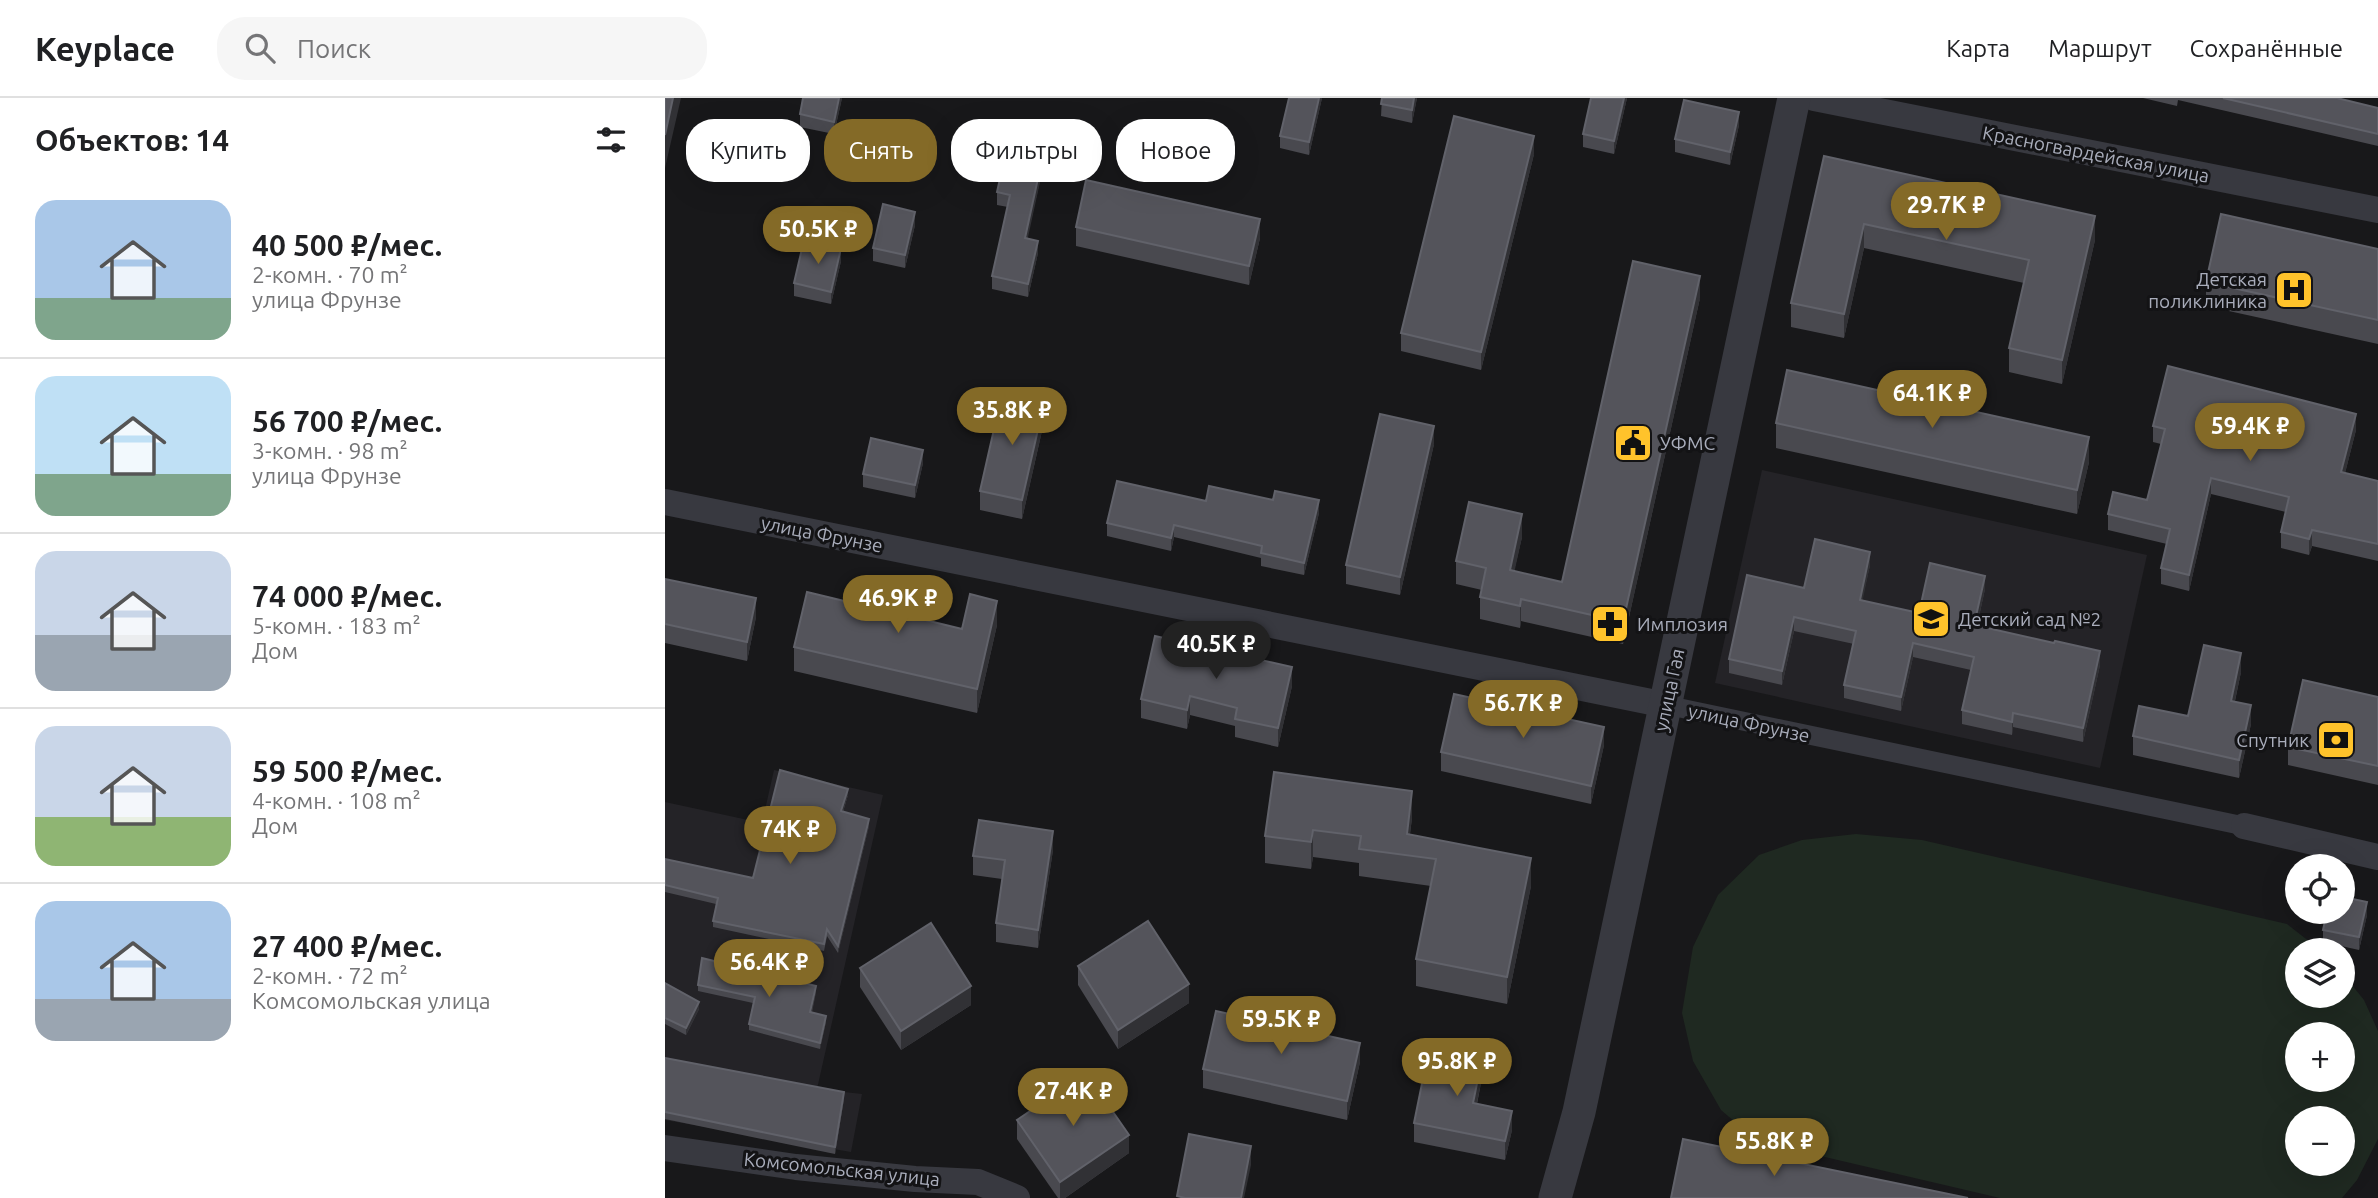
<!DOCTYPE html>
<html lang="ru">
<head>
<meta charset="utf-8">
<style>
	body { margin:0; font-family:Ubuntu,sans-serif; background:#f6f6f6; color:#202124; height:100vh; display:flex; flex-direction:column; font-size:26px; white-space:nowrap }
	* { box-sizing:border-box; margin:0 }
	p { font-size:23px; color:#757577 }
	.icon { flex:none; width:38px; height:38px; fill:none; stroke:currentColor; stroke-width:2; stroke-linecap:round; stroke-linejoin:round }
	.map { position:relative; flex:1; overflow:hidden }
	.panel { display:flex; flex-direction:column; background:#fff; width:665px }
	.panel>* { flex:none }
	.top-card { position:absolute; left:21px; top:21px; width:665px; height:63px; display:flex; gap:14px }
	.controls { position:absolute; left:1620px; top:756px; display:grid; gap:14px }
	.controls a { display:grid; place-items:center; width:70px; height:70px; border-radius:50%; background:#fff; box-shadow:0 7px 28px #0002; font-size:35px }
	.price { position:absolute; translate:-50% -60px; padding:0 16px; border-radius:24px; background:#846a27; color:#fff; font-size:23px; line-height:46px; filter:drop-shadow(0 2px 4px #0008) }
	.price::after { content:''; position:absolute; left:50%; top:42px; width:21px; height:16px; margin-left:-10px; background:inherit; clip-path:polygon(0 0,100% 0,50% 100%) }
	.price.current { background:#222; color:#fff }
	ul { padding:0; list-style:none }
	li { display:flex; align-items:center; gap:21px; height:175px; padding:0 35px }
	li+li { border-top:2px solid #e0e0e0 }
	li span { display:grid; place-items:center; flex:none; width:196px; height:140px; border-radius:21px; color:#555 }
	li>.icon { margin-inline-start:auto }
	span .icon { width:84px; height:84px; fill:#fffc; stroke-width:1 }
	li b { font-size:30px }
	h2 { display:flex; justify-content:space-between; align-items:center; height:84px; padding:0 35px; font-size:30px }
	.tag { padding:0 24px; border-radius:28px; background:#fff; box-shadow:0 7px 28px #0002; font-size:24px; line-height:63px }
	.tag.current { background:#846a27; color:#fff }
	header { display:flex; align-items:center; gap:42px; box-sizing:border-box; height:98px; padding:0 35px; background:#fff; border-bottom:2px solid #e0e0e0 }
	header strong { font-size:33px }
	nav { display:flex; gap:38px; margin-inline-start:auto; font-size:24px }
	.search { width:490px; height:63px; background:#f6f6f6; display:flex; align-items:center; gap:18px; box-sizing:border-box; padding:0 24px; border-radius:28px; color:#757577; font-size:26px }
	main { display:flex; flex:1; min-height:0 }
	.map>svg:first-child { display:block }
	.built { fill:#242327 }
	.green { fill:#1f2921; fill-rule:evenodd }
	.lines { fill:none; stroke-linecap:round; stroke-linejoin:round }
	.pedestrian { stroke:#383940; stroke-width:19 }
	.minor { stroke:#383940; stroke-width:26 }
	.tertiary { stroke:#383940; stroke-width:33 }
	.wall { fill:#49494f }
	.shaded-wall { fill:#313135 }
	.building { fill:#54545b; stroke:#61626a; stroke-width:2 }
	.labels { text-anchor:middle; dominant-baseline:central; stroke-width:6; stroke-linejoin:round; paint-order:stroke }
	.street-label { font-size:19px; fill:#a9adbb; stroke:#131315 }
	.poi-label { font-size:19px; fill:#a9adbb; stroke:#131315; text-anchor:start }
</style>
</head>
<body>
<header>
<strong>Keyplace</strong>
<div class="search"><svg class="icon" aria-label="search" viewBox="0 0 24 24"><circle cx="10" cy="10" r="6"/><path d="M15 15l6 6"/></svg>Поиск</div>
<nav><a>Карта</a><a>Маршрут</a><a>Сохранённые</a></nav>
</header>
<main>
<section class="panel">
<h2>Объектов: 14<svg class="icon" aria-label="filters" viewBox="0 0 24 24"><path d="M4 7h16M4 17h16"/><circle cx="9" cy="7" r="2"/><circle cx="15" cy="17" r="2"/></svg></h2>
<ul>
<li><span style="background:linear-gradient(#a9c7e8 70%,#7fa58c 0)"><svg class="icon" aria-label="home" viewBox="0 0 24 24"><path d="M3 11l9-7 9 7M6 9v11h12V9"/></svg></span><div><b>40 500 ₽/мес.</b><p>2-комн. · 70 m²</p><p>улица Фрунзе</p></div></li>
<li><span style="background:linear-gradient(#bfe0f5 70%,#7fa58c 0)"><svg class="icon" aria-label="home" viewBox="0 0 24 24"><path d="M3 11l9-7 9 7M6 9v11h12V9"/></svg></span><div><b>56 700 ₽/мес.</b><p>3-комн. · 98 m²</p><p>улица Фрунзе</p></div></li>
<li><span style="background:linear-gradient(#c9d6e8 60%,#9aa5b1 0)"><svg class="icon" aria-label="home" viewBox="0 0 24 24"><path d="M3 11l9-7 9 7M6 9v11h12V9"/></svg></span><div><b>74 000 ₽/мес.</b><p>5-комн. · 183 m²</p><p>Дом</p></div></li>
<li><span style="background:linear-gradient(#c9d6e8 65%,#8fb573 0)"><svg class="icon" aria-label="home" viewBox="0 0 24 24"><path d="M3 11l9-7 9 7M6 9v11h12V9"/></svg></span><div><b>59 500 ₽/мес.</b><p>4-комн. · 108 m²</p><p>Дом</p></div></li>
<li><span style="background:linear-gradient(#a9c7e8 70%,#9aa5b1 0)"><svg class="icon" aria-label="home" viewBox="0 0 24 24"><path d="M3 11l9-7 9 7M6 9v11h12V9"/></svg></span><div><b>27 400 ₽/мес.</b><p>2-комн. · 72 m²</p><p>Комсомольская улица</p></div></li>
</ul>
</section>
<div class="map">
<svg width="1713" height="1100" viewBox="0 0 1713 1100">
	<rect width="100%" height="100%" fill="#18181a"/>
	<g class="built">
		<path d="M1097,372l385,85 -47,213 -385,-85z"/>
		<path d="M109,672l109,25 -66,294 45,5 -11,58 -186,-32v-318l97,21z"/>
	</g>
	<path class="green" d="M1191,736l66,6 365,84 33,26h-22v46h45v-22l21,26 14,31v108l-21,41 -15,18h-342l-243,-57 -36,-31 -28,-49 -11,-48 11,-66 25,-52 41,-40 43,-15zM1633,936h45v46h-45zM1633,1020h45v46h-45z"/>
	<g class="lines">
		<path class="pedestrian" d="M1001,607l578,121"/>
		<g class="minor">
			<path d="M1149,0l564,112"/>
			<path d="M0,404l1001,203"/>
			<path d="M1579,728l134,31"/>
			<path d="M0,1050l131,19 119,12 63,3 39,16"/>
		</g>
		<path class="tertiary" d="M890,1100l24,-86 215,-1014"/>
	</g>
	<g class="wall">
		<path d="M177,0l-8,36 -34,-7v-13z"/>
		<path d="M657,0l-13,57 -29,-7v-12z"/>
		<path d="M717,0h35l-5,25 -31,-7z"/>
		<path d="M926,0h36l-13,56 -31,-7v-13z"/>
		<path d="M1478,0h194l41,10v38l-200,-46 -1,6z"/>
		<path d="M1074,27l-9,40 -55,-13v-13z"/>
		<path d="M382,52l-20,88 11,15 -10,44 -36,-8v-13l16,-69 -11,-2v-13z"/>
		<path d="M869,56l-53,216 -80,-19v-18z"/>
		<path d="M1159,58l271,84 -33,144 -53,-12v-24l15,-65 -160,-35 -20,90 -53,-11v-24z"/>
		<path d="M250,127l-10,43 -32,-7v-13z"/>
		<path d="M411,129l184,11 -11,47 -173,-39z"/>
		<path d="M1713,151v95l-172,-38v-24z"/>
		<path d="M176,163l-10,43 -37,-8v-13z"/>
		<path d="M1035,200l-77,346 -102,-23 -1,7 -40,-9v-22l2,-7 -26,-6v-23l66,-24 -8,34 48,11z"/>
		<path d="M379,324l-22,97 -42,-9v-19z"/>
		<path d="M1111,325l313,39 -12,52 -301,-66z"/>
		<path d="M1488,328l203,4 -11,43 33,8v80l-66,-15 -3,9 -28,-7v-16l5,-20 -75,-18 -22,97 -28,-7v-16l6,-24 -59,-14v-16l39,-14 14,-56 -8,-2z"/>
		<path d="M769,346l-34,151 -54,-11v-19z"/>
		<path d="M258,365l-8,35 -52,-11v-13z"/>
		<path d="M541,403l113,12 -15,62 -43,-9v-8l-87,-21 -3,14 -64,-15v-13z"/>
		<path d="M1205,467l-8,35 57,13 66,-24 -8,37 123,39 -17,77 -70,-15 -1,8 -50,-11v-14l9,-40 -58,-13 -12,54 -57,-13v-13l10,-41 -60,-13 -12,54 -53,-12v-14l75,-71z"/>
		<path d="M0,481l91,38 -9,44 -82,-18z"/>
		<path d="M250,519l47,12 35,-4 -20,88 -183,-42v-24z"/>
		<path d="M1576,574l-6,29 16,23 -12,54 -106,-23v-19l55,-20z"/>
		<path d="M627,588l-14,61 -43,-10v-11l-45,-11 -3,14 -46,-11v-19z"/>
		<path d="M1713,599v88l-90,-20v-18z"/>
		<path d="M939,647l-13,59 -150,-33v-19z"/>
		<path d="M183,697l-5,17 26,14 -31,127 -11,-17 -3,15 -111,-24v-6l3,-17 -51,-12v-33l88,19z"/>
		<path d="M747,720l-2,16 121,52 -24,118 -91,-18v-27l15,-73 -72,-10v-13l-46,-6 -2,12 -46,-6v-27z"/>
		<path d="M388,752l-15,98 -42,-6v-19l6,-44 -29,-4v-19z"/>
		<path d="M1702,817l-8,35 -36,-8v-12z"/>
		<path d="M413,868l111,37 -71,46 -40,-64z"/>
		<path d="M195,870l111,37 -70,45 -41,-63z"/>
		<path d="M0,885l34,26 -13,26 -21,-11z"/>
		<path d="M33,887l118,7 -4,20 14,10 -6,27 -71,-19v-6l4,-21 -55,-12z"/>
		<path d="M0,960l179,41 -9,55 -170,-35z"/>
		<path d="M695,964l-13,58 -144,-32v-19z"/>
		<path d="M817,980l-5,26 35,26 -7,30 -91,-18v-19z"/>
		<path d="M352,1022l112,33 -64,45h-7l-41,-59z"/>
	</g>
	<g class="shaded-wall">
		<path d="M8,0h8l-16,70v-33z"/>
		<path d="M174,0h3l-8,36v-12z"/>
		<path d="M654,0h3l-13,57v-13z"/>
		<path d="M749,0h3l-5,25v-13z"/>
		<path d="M959,0h3l-13,56v-13z"/>
		<path d="M1074,14v13l-9,40v-13z"/>
		<path d="M869,38v18l-53,216v-18z"/>
		<path d="M382,39v13l-22,101v-13z"/>
		<path d="M250,114v13l-10,43v-13z"/>
		<path d="M1430,118v24l-33,144v-24z"/>
		<path d="M595,121v19l-11,47v-19z"/>
		<path d="M1199,126v24l-20,90v-24z"/>
		<path d="M373,143v12l-10,44v-13z"/>
		<path d="M176,150v13l-10,43v-12z"/>
		<path d="M1035,178v22l-77,346v-22z"/>
		<path d="M379,305v19l-22,97v-19z"/>
		<path d="M1691,316v16l-15,59v-17z"/>
		<path d="M769,328v18l-34,151v-18z"/>
		<path d="M1424,339v25l-12,52v-24z"/>
		<path d="M258,352v13l-8,35v-13z"/>
		<path d="M1546,380v16l-22,97v-16z"/>
		<path d="M654,402v13l-15,62v-12z"/>
		<path d="M857,416v23l-12,55v-22z"/>
		<path d="M509,427v12l-3,14v-13z"/>
		<path d="M1647,432v16l-3,9v-16z"/>
		<path d="M1205,454v13l-10,48v-13z"/>
		<path d="M1320,478v13l-11,50v-14z"/>
		<path d="M250,496v24l-6,-2z"/>
		<path d="M91,500v19l-9,44v-19z"/>
		<path d="M856,501v22l-1,7v-22z"/>
		<path d="M332,503v24l-20,88v-24z"/>
		<path d="M1129,519v14l-12,54v-14z"/>
		<path d="M1248,545v14l-12,54v-14z"/>
		<path d="M1435,553v14l-17,77v-14z"/>
		<path d="M1576,555v19l-10,47v-18z"/>
		<path d="M627,569v19l-14,61v-19z"/>
		<path d="M525,598v19l-3,14v-19z"/>
		<path d="M1586,607v19l-12,54v-18z"/>
		<path d="M1348,615v14l-1,8v-13z"/>
		<path d="M939,629v18l-13,59v-18z"/>
		<path d="M183,691v6l-7,23v-7z"/>
		<path d="M747,693v27l-5,37v-21z"/>
		<path d="M204,721v7l-31,127v-7z"/>
		<path d="M648,732v27l-2,12v-27z"/>
		<path d="M388,733v19l-15,98v-18z"/>
		<path d="M866,760v28l-24,118v-27z"/>
		<path d="M1702,804v13l-8,35v-13z"/>
		<path d="M524,886v19l-71,46v-19z"/>
		<path d="M151,888v6l-6,27v-7z"/>
		<path d="M306,888v19l-70,45v-19z"/>
		<path d="M34,904v7l-13,26v-7z"/>
		<path d="M161,918v6l-6,27v-6z"/>
		<path d="M695,945v19l-13,58v-19z"/>
		<path d="M817,961v19l-9,44v-19z"/>
		<path d="M179,994v7l-9,55v-7z"/>
		<path d="M847,1013v19l-7,30v-19z"/>
		<path d="M464,1037v18l-64,45h-5v-16z"/>
		<path d="M586,1048v19l-7,33h-3z"/>
	</g>
	<g class="building">
		<path d="M0,0h8l-8,37z"/>
		<path d="M138,0h36l-5,24 -34,-8z"/>
		<path d="M624,0h30l-10,44 -29,-6z"/>
		<path d="M717,0h32l-2,12 -31,-6z"/>
		<path d="M926,0h33l-10,43 -31,-7z"/>
		<path d="M1558,0h114l41,10v26z"/>
		<path d="M1019,2l55,12 -9,40 -55,-13z"/>
		<path d="M789,18l80,20 -53,216 -80,-19z"/>
		<path d="M346,32l36,7 -22,101 13,3 -10,43 -36,-8 18,-81 -13,-3z"/>
		<path d="M1159,58l271,60 -33,144 -53,-12 20,-88 -165,-36 -20,90 -53,-11z"/>
		<path d="M421,82l174,39 -11,47 -173,-39z"/>
		<path d="M218,106l32,8 -10,43 -32,-7z"/>
		<path d="M1556,116l157,35v71l-172,-38z"/>
		<path d="M139,142l37,8 -10,44 -37,-9z"/>
		<path d="M968,163l67,15 -77,346 -102,-23 -1,7 -40,-9 6,-29 -30,-7 13,-59 53,12 -12,56 52,12z"/>
		<path d="M1503,268l188,48 -15,58 37,9v63l-66,-14 -3,9 -28,-7 8,-35 -78,-19 -22,97 -28,-7 9,-39 -62,-15 5,-22 34,8 18,-71 -12,-3z"/>
		<path d="M1122,272l302,67 -12,53 -301,-67z"/>
		<path d="M337,296l42,9 -22,97 -42,-9z"/>
		<path d="M715,316l54,12 -34,151 -54,-12z"/>
		<path d="M206,340l52,12 -8,35 -52,-11z"/>
		<path d="M452,383l89,20 3,-15 64,14 2,-9 44,9 -15,63 -43,-10 1,-7 -88,-21 -3,13 -64,-15z"/>
		<path d="M1150,441l55,13 -10,48 59,13 11,-50 55,13 -11,49 80,18 1,-2 45,10 -17,77 -70,-15 -1,9 -50,-12 12,-53 -61,-14 -12,54 -57,-12 12,-54 -62,-14 -12,54 -53,-12 18,-84 57,13z"/>
		<path d="M0,481l91,19 -9,44 -82,-18z"/>
		<path d="M205,485l45,11 -6,22 53,13 8,-35 27,7 -20,88 -183,-42 13,-55 58,14z"/>
		<path d="M490,538l137,31 -14,61 -43,-9 2,-11 -47,-12 -3,14 -46,-11z"/>
		<path d="M1539,547l37,8 -10,48 20,4 -12,55 -106,-24 6,-30 49,10z"/>
		<path d="M1638,582l75,17v69l-90,-19z"/>
		<path d="M789,596l150,33 -13,59 -150,-34z"/>
		<path d="M115,672l68,19 -7,22 28,8 -31,127 -11,-17 -3,15 -111,-23 5,-23 -53,-13v-26l88,19z"/>
		<path d="M609,674l138,19 -5,43 124,24 -24,119 -91,-18 20,-100 -77,-10 2,-13 -48,-6 -2,12 -46,-6z"/>
		<path d="M314,722l74,11 -15,99 -42,-7 9,-63 -32,-4z"/>
		<path d="M1678,799l24,5 -8,35 -36,-7 4,-18h16z"/>
		<path d="M483,823l41,63 -71,46 -40,-64z"/>
		<path d="M266,825l40,63 -70,45 -41,-63z"/>
		<path d="M37,860l114,28 -6,26 16,4 -6,27 -71,-19 6,-27 -57,-12z"/>
		<path d="M0,885l34,19 -13,26 -21,-10z"/>
		<path d="M551,913l144,32 -13,58 -144,-32z"/>
		<path d="M764,951l53,10 -9,44 39,8 -7,30 -91,-18z"/>
		<path d="M0,960l179,34 -9,55 -170,-35z"/>
		<path d="M421,975l43,62 -69,47 -43,-62z"/>
		<path d="M524,1036l62,12 -10,52h-56l-8,-2z"/>
		<path d="M1018,1041l285,59h-297z"/>
	</g>
	<defs>
		<symbol id="hospital-square" viewBox="-11 -11 22 22"><rect x="-9" y="-9" width="18" height="18" rx="4" fill="#ffc32b" stroke="#131315"/><path d="M-5-5h3v3.5h4V-5h3V5h-3V1.5h-4V5h-3Z" fill="#111"/></symbol>
		<symbol id="civic-square" viewBox="-11 -11 22 22"><rect x="-9" y="-9" width="18" height="18" rx="4" fill="#ffc32b" stroke="#131315"/><path d="M-.6-6.5H3V-4.5H.6V-3L4-1V1h2V6H-6V1h2V-1L-.6-3ZM-1.2 2.5V6h2.4V2.5Z" fill="#111"/></symbol>
		<symbol id="school-square" viewBox="-11 -11 22 22"><rect x="-9" y="-9" width="18" height="18" rx="4" fill="#ffc32b" stroke="#131315"/><path d="M0-5L7-2L0 1L-7-2ZM-4 1L0 2.5L4 1V4Q0 6-4 4Z" fill="#111"/></symbol>
		<symbol id="pharmacy-square" viewBox="-11 -11 22 22"><rect x="-9" y="-9" width="18" height="18" rx="4" fill="#ffc32b" stroke="#131315"/><path d="M-2-6h4v4h4v4h-4v4h-4v-4h-4v-4h4Z" fill="#111"/></symbol>
		<symbol id="bank-square" viewBox="-11 -11 22 22"><rect x="-9" y="-9" width="18" height="18" rx="4" fill="#ffc32b" stroke="#131315"/><path d="M-6-4H6V4H-6ZM0-2.3a2.3 2.3 0 1 0 0 4.6a2.3 2.3 0 1 0 0-4.6Z" fill="#111"/></symbol>
	</defs>
	<g fill-rule="evenodd">
		<use href="#hospital-square" x="1607" y="170" width="44" height="44"/>
		<use href="#civic-square" x="946" y="323" width="44" height="44"/>
		<use href="#school-square" x="1244" y="499" width="44" height="44"/>
		<use href="#pharmacy-square" x="923" y="504" width="44" height="44"/>
		<use href="#bank-square" x="1649" y="620" width="44" height="44"/>
	</g>
	<g class="labels">
		<g class="street-label">
			<text transform="translate(1431 56) rotate(11)">Красногвардейская улица</text>
			<text transform="translate(157 436) rotate(11)">улица Фрунзе</text>
			<text transform="translate(1004 592) rotate(-78)">улица Гая</text>
			<text transform="translate(1084 625) rotate(12)">улица Фрунзе</text>
			<text transform="translate(177 1071) rotate(6)">Комсомольская улица</text>
		</g>
		<g class="poi-label">
			<text x="1602" y="181" text-anchor="end">Детская<tspan x="1602" dy="22">поликлиника</tspan></text>
			<text x="995" y="345">УФМС</text>
			<text x="1293" y="521">Детский сад №2</text>
			<text x="972" y="526">Имплозия</text>
			<text x="1644" y="642" text-anchor="end">Спутник</text>
		</g>
	</g>
</svg>
<div class="controls">
<a><svg class="icon" aria-label="locate" viewBox="0 0 24 24"><circle cx="12" cy="12" r="6"/><path d="M12 2v4M12 18v4M2 12h4M18 12h4"/></svg></a>
<a><svg class="icon" aria-label="layers" viewBox="0 0 24 24"><path d="M12 4l9 5-9 5-9-5zM3 14l9 5 9-5"/></svg></a>
<a>+</a>
<a>−</a>
</div>
<b class="price" style="left:1281px;top:144px">29.7K ₽</b>
<b class="price" style="left:153px;top:168px">50.5K ₽</b>
<b class="price" style="left:1267px;top:332px">64.1K ₽</b>
<b class="price" style="left:347px;top:349px">35.8K ₽</b>
<b class="price" style="left:1585px;top:365px">59.4K ₽</b>
<b class="price" style="left:233px;top:537px">46.9K ₽</b>
<b class="price current" style="left:551px;top:583px">40.5K ₽</b>
<b class="price" style="left:858px;top:642px">56.7K ₽</b>
<b class="price" style="left:125px;top:768px">74K ₽</b>
<b class="price" style="left:104px;top:901px">56.4K ₽</b>
<b class="price" style="left:616px;top:958px">59.5K ₽</b>
<b class="price" style="left:792px;top:1000px">95.8K ₽</b>
<b class="price" style="left:408px;top:1030px">27.4K ₽</b>
<b class="price" style="left:1109px;top:1080px">55.8K ₽</b>
<div class="top-card">
<a class="tag">Купить</a>
<a class="tag current">Снять</a>
<a class="tag">Фильтры</a>
<a class="tag">Новое</a>
</div>
</div>
</main>
</body>
</html>
